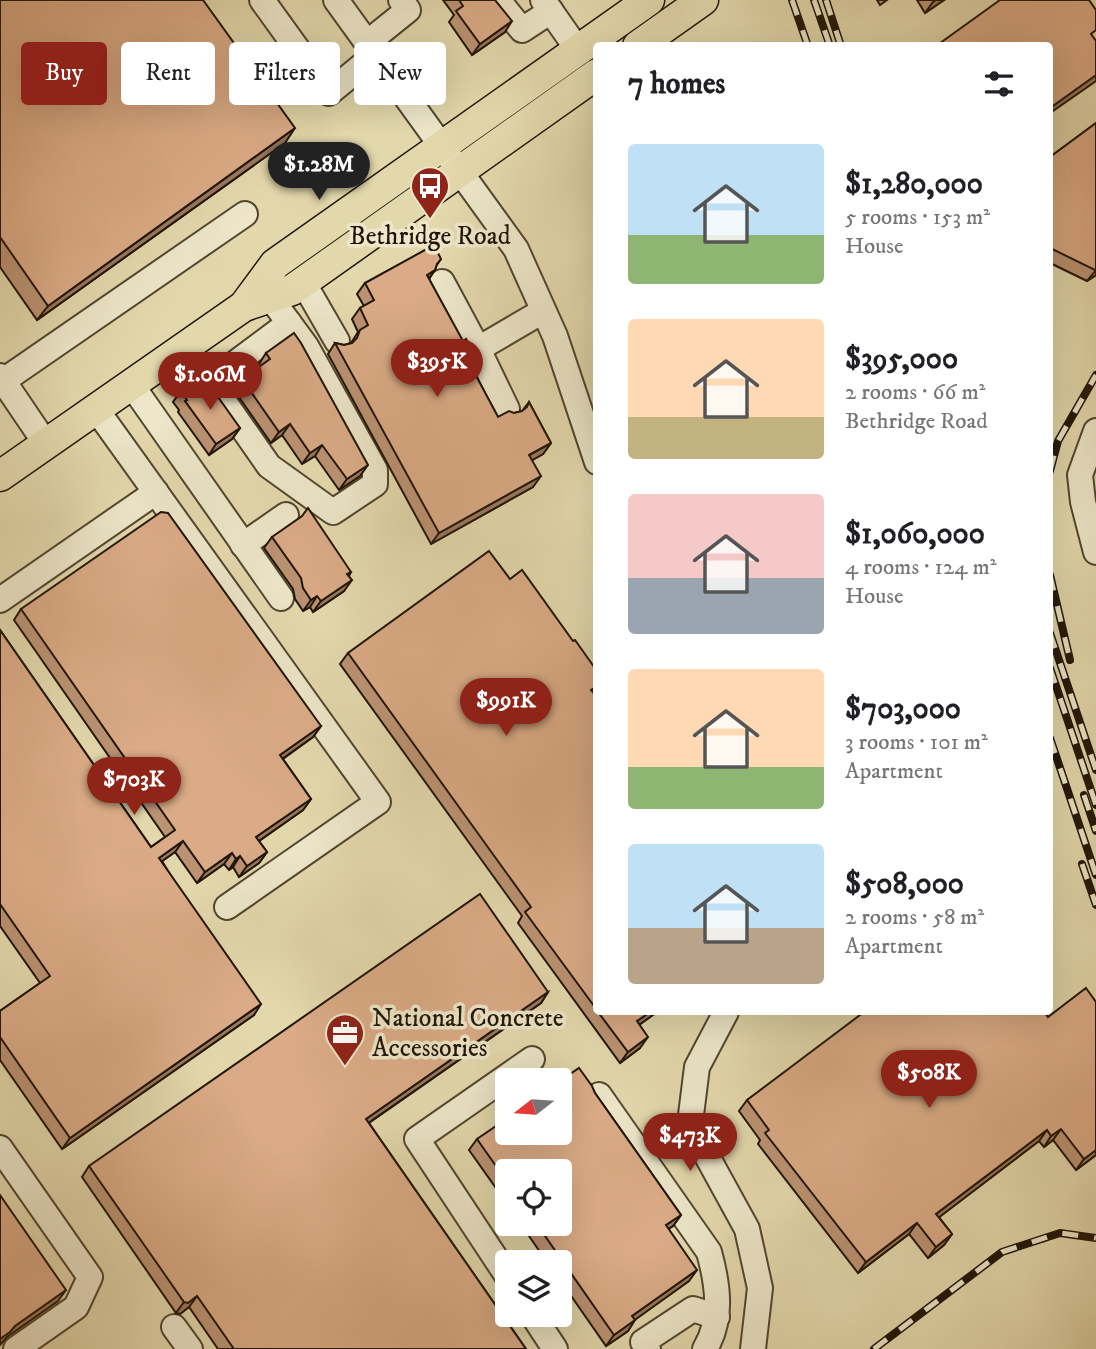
<!DOCTYPE html>
<html lang="en">
<head>
<meta charset="utf-8">
<style>
	body { margin:0; font-family:"IM FELL DW Pica",serif; background:#f6f6f6; color:#202124; height:100vh; display:flex; flex-direction:column; font-size:26px; white-space:nowrap }
	* { box-sizing:border-box; margin:0 }
	p { font-size:23px; color:#757577 }
	.icon { flex:none; width:38px; height:38px; fill:none; stroke:currentColor; stroke-width:2; stroke-linecap:round; stroke-linejoin:round }
	.map { position:relative; flex:1; overflow:hidden }
	.sheet { position:absolute; left:593px; top:42px; width:460px; height:973px; display:flex; flex-direction:column; background:#fff; border-radius:7px; box-shadow:0 7px 28px #0002 }
	.sheet>* { flex:none }
	.hud { position:absolute; left:21px; top:42px; width:467px; height:63px; display:flex; gap:14px }
	.needle { width:46px; rotate:253deg }
	.tools { position:absolute; left:495px; top:1068px; display:grid; gap:14px }
	.tools a { display:grid; place-items:center; width:77px; height:77px; border-radius:7px; background:#fff; box-shadow:0 7px 28px #0002; font-size:35px }
	.price { position:absolute; translate:-50% -60px; padding:0 16px; border-radius:24px; background:#8f2418; color:#fff; font-size:23px; line-height:46px; filter:drop-shadow(0 2px 4px #0008) }
	.price::after { content:''; position:absolute; left:50%; top:42px; width:21px; height:16px; margin-left:-10px; background:inherit; clip-path:polygon(0 0,100% 0,50% 100%) }
	.price.current { background:#222; color:#fff }
	ul { padding:0; list-style:none }
	li { display:flex; align-items:center; gap:21px; height:175px; padding:0 35px }
	li span { display:grid; place-items:center; flex:none; width:196px; height:140px; border-radius:7px; color:#555 }
	li>.icon { margin-inline-start:auto }
	span .icon { width:84px; height:84px; fill:#fffc; stroke-width:1 }
	li b { font-size:30px }
	h2 { display:flex; justify-content:space-between; align-items:center; height:84px; padding:0 35px; font-size:30px }
	.chip { padding:0 24px; border-radius:7px; background:#fff; box-shadow:0 7px 28px #0002; font-size:24px; line-height:63px }
	.chip.current { background:#8f2418; color:#fff }
	.map>svg:first-child { display:block }
	.lines { fill:none; stroke-linecap:round; stroke-linejoin:round }
	.minor-casing { stroke:#514630; stroke-width:28 }
	.major-casing { stroke:#201507; stroke-width:33 }
	.minor { stroke:#ede6c9; stroke-width:24 }
	.major { stroke:#e3d8ac; stroke-width:30 }
	.rail-casing { stroke:#201507; stroke-width:8 }
	.rail { stroke:#ede6c9; stroke-width:5; stroke-dasharray:16; stroke-linecap:butt }
	.wall { fill:#bb9373; stroke:#201507; stroke-width:2 }
	.shaded-wall { fill:#99785e; stroke:#201507; stroke-width:2 }
	.building { fill:#daab86; stroke:#201507; stroke-width:2 }
	.labels { text-anchor:middle; dominant-baseline:central; stroke-width:7; stroke-linejoin:round; paint-order:stroke }
	.poi-label { font-size:26px; fill:#201507; stroke:#ede6c9 }
</style>
</head>
<body>
<div class="map">
<svg width="1096" height="1349" viewBox="0 0 1096 1349">
	<rect width="100%" height="100%" fill="#e3d8ac"/>
	<filter id="stains"><feTurbulence type="fractalNoise" baseFrequency=".00286" numOctaves="4"/><feColorMatrix values="0 0 0 0 .2 0 0 0 0 .09 0 0 0 0 .02 0 0 0 .5 -.17"/></filter>
	<radialGradient id="worn" r=".72"><stop offset=".6" stop-color="#630" stop-opacity="0"/><stop offset="1" stop-color="#630" stop-opacity=".3"/></radialGradient>
	<g class="lines">
		<defs>
			<g id="minor">
				<path d="M262,0l67,93 46,-38"/>
				<path d="M336,0l180,249 39,87 42,126"/>
				<path d="M498,0l24,30 29,-19"/>
				<path d="M543,0l35,50"/>
				<path d="M367,43l41,-33 -7,-10"/>
				<path d="M303,282l34,59"/>
				<path d="M442,282l36,67 65,-38"/>
				<path d="M186,347l83,119 64,46 42,-28v-14l-69,-124 -36,-49"/>
				<path d="M478,349l29,60"/>
				<path d="M0,376l46,68"/>
				<path d="M210,382l79,-59"/>
				<path d="M0,383l245,-169"/>
				<path d="M131,384l150,214"/>
				<path d="M96,409l282,393 -151,105"/>
				<path d="M1096,431l-16,44 3,27 13,50"/>
				<path d="M243,545l43,-30"/>
				<path d="M0,600l156,-108"/>
				<path d="M726,1012l-29,55 -6,48 17,43 39,71 13,59 -7,61"/>
				<path d="M599,1095l110,157c9,33 14,67 -4,97"/>
				<path d="M0,1148l90,129 -14,30 -60,42"/>
				<path d="M508,1277l-91,-138 115,-80"/>
				<path d="M532,1314l23,35"/>
				<path d="M174,1327l16,22"/>
				<path d="M648,1349l-5,-7 50,-33 24,8"/>
			</g>
			<g id="major">
				<path d="M638,46l65,-46"/>
				<path d="M244,306l31,-42 374,-264"/>
				<path d="M0,476l244,-170 48,-16 305,-216"/>
			</g>
		</defs>
		<use href="#minor" class="minor-casing"/>
		<use href="#major" class="major-casing"/>
		<use href="#minor" class="minor"/>
		<use href="#major" class="major"/>
		<defs>
			<g id="rail">
				<path d="M792,0l16,46"/>
				<path d="M814,0l16,46"/>
				<path d="M826,0l15,46"/>
				<path d="M1050,471l8,-30 38,-66"/>
				<path d="M1050,575l20,85"/>
				<path d="M1050,633l46,137"/>
				<path d="M1050,668l46,137"/>
				<path d="M1050,738l46,137"/>
				<path d="M1084,795l12,36"/>
				<path d="M1082,864l14,41"/>
				<path d="M874,1349l128,-97 58,-19 36,5"/>
			</g>
		</defs>
		<use href="#rail" class="rail-casing"/>
		<use href="#rail" class="rail"/>
	</g>
	<g class="wall">
		<path d="M0,0l285,143 -248,177 -37,-53z"/>
		<path d="M443,0h52l10,32 -33,23 -23,-33 5,-7z"/>
		<path d="M877,0h10l-7,5z"/>
		<path d="M917,0h27l-19,13z"/>
		<path d="M1096,123v152l-9,6 -37,-18v-106z"/>
		<path d="M435,270l-6,9 39,82 30,56 24,-6 7,-9 22,41 -8,11 -11,6 1,27 -102,57 -103,-190 7,-11 9,2 7,-2 7,-11 -6,-13 8,-11 4,-2 -7,-12 8,-11z"/>
		<path d="M266,353l94,123 -21,14 -24,-34 -13,8 -20,-29 -11,8 -37,-53 8,-11 18,-13 -1,-2z"/>
		<path d="M181,391l22,1 37,36 -8,11 -23,16 -31,-43 1,-2 -6,-8z"/>
		<path d="M272,537l79,35 -2,4 -5,15 -31,21 -3,-5 -7,4 -8,-12 -2,-10 -29,-41z"/>
		<path d="M510,579l87,118v315h60l-18,13 1,23 -20,15 -102,-140 4,-7 -182,-252 8,-11z"/>
		<path d="M21,609l300,117 -8,11 -30,22 28,40 -8,11 -44,31 8,11 -8,11 -20,14 -6,-10 -4,3 -5,-6 -27,19 -22,-31 -13,9 92,154 -192,134 -62,-89v-49l40,-28 -40,-57v-296l151,217 14,-10 -151,-217z"/>
		<path d="M548,992l-7,11 -172,120 157,226h-308l-29,-42 -9,7 -4,-1 -94,-136 7,-11z"/>
		<path d="M1096,1002v153l-20,15 -23,-30 -9,7 -5,-6 -100,76 13,17 -8,11 -16,13 -19,-24 -51,39 -100,-129 2,-4 -21,-29 8,-11 301,-83z"/>
		<path d="M595,1093l86,122 -8,11 -5,3 21,52 -54,38 -7,12 -22,15 -46,-66v-18h-13l-27,-39h40l-52,-52v34l-39,-55 8,-11z"/>
	</g>
	<g class="shaded-wall">
		<path d="M936,0h8l-19,13 8,-11z"/>
		<path d="M512,21l-7,11 -33,23 8,-11z"/>
		<path d="M1096,75v6l-46,32v-5z"/>
		<path d="M295,128l-10,15 -248,177 11,-14z"/>
		<path d="M441,259l-9,13 3,-2 -8,11v-6z"/>
		<path d="M1096,270v5l-9,6z"/>
		<path d="M290,424l-8,11 -11,8 8,-11z"/>
		<path d="M240,428l-8,11 -23,16 7,-11z"/>
		<path d="M551,443l-8,11 -21,12 7,-11z"/>
		<path d="M322,445l-7,11 -13,8 8,-11z"/>
		<path d="M368,465l-8,11 -21,14 8,-11z"/>
		<path d="M541,476l-8,11 -102,57 8,-11z"/>
		<path d="M352,580l-8,11 -31,21 8,-11z"/>
		<path d="M317,596l-7,11 -7,4 8,-11z"/>
		<path d="M597,686v5l-14,10 8,-11z"/>
		<path d="M321,726l-8,11 -41,29 8,-11z"/>
		<path d="M311,799l-8,11 -54,38 7,-11z"/>
		<path d="M183,841l-8,11 -24,17 8,-11z"/>
		<path d="M267,852l-8,11 -20,14 8,-11z"/>
		<path d="M232,853l-8,11 -27,19 8,-11z"/>
		<path d="M240,856l-7,11 -4,3 7,-11z"/>
		<path d="M548,992l-7,11 -183,127 8,-11z"/>
		<path d="M261,1004l-7,11 -192,134 8,-11z"/>
		<path d="M650,1012h7l-28,20 8,-11z"/>
		<path d="M648,1037l-8,11 -20,15 8,-11z"/>
		<path d="M1061,1129l-8,11 -9,7 7,-11z"/>
		<path d="M1047,1130l-8,11 -110,84 7,-11z"/>
		<path d="M1096,1150v5l-20,15 8,-11z"/>
		<path d="M681,1215l-8,11 -15,10 8,-11z"/>
		<path d="M917,1223l-8,11 -51,39 8,-11z"/>
		<path d="M952,1234l-8,11 -16,13 8,-11z"/>
		<path d="M697,1270l-8,11 -64,46 7,-11z"/>
		<path d="M66,1290l-8,11 -51,36 -7,8v-6l15,-13z"/>
		<path d="M197,1296l-8,11 -9,7 -4,-1 8,-11z"/>
		<path d="M635,1320l-7,11 -22,15 8,-11z"/>
	</g>
	<g class="building">
		<path d="M0,0h203l92,128 -247,178 -48,-69z"/>
		<path d="M459,0h36l17,21 -32,23 -24,-33 7,-5z"/>
		<path d="M1000,0h89l7,10v20l-5,4 5,7v34l-46,33v-62h-114z"/>
		<path d="M1096,123v147h-1l-45,-22v-91z"/>
		<path d="M434,245l7,14 -4,5 -2,6 -8,5 36,66 3,-2 8,14 -8,4 32,60 11,-6 5,2 8,-2 5,-4 2,-5 22,41 -22,12 12,21 -102,57 -104,-190 9,2 8,-2 5,-5 3,-8 8,-5 -8,-17 14,-8 -9,-17z"/>
		<path d="M294,333l7,10 67,122 -21,14 -25,-34 -12,8 -20,-29 -11,8 -37,-53 28,-20 -4,-6z"/>
		<path d="M195,381l8,11 8,-5 29,41 -24,16 -31,-43 2,-1 -6,-9z"/>
		<path d="M308,508l43,64 -4,2 5,6 -31,21 -4,-5 -6,4 -8,-12 -2,-10 -29,-41 30,-21z"/>
		<path d="M161,512l7,1 153,213 -41,29 31,44 -55,38 11,15 -20,14 -7,-10 -4,3 -4,-6 -27,19 -22,-31 -24,17 102,146 -191,134 -70,-101v-26l50,-35 -50,-72v-274l151,217 24,-17 -154,-221z"/>
		<path d="M489,551l21,28 12,-9 51,71 2,-1 22,31v15l-6,4 6,7v313l-72,-98 6,-5 -183,-254z"/>
		<path d="M480,894l68,98 -182,127 160,230h-292l-37,-53 -9,7 -4,-1 -95,-136z"/>
		<path d="M1086,988l10,14v148l-12,9 -23,-30 -10,7 -4,-6 -111,84 16,20 -16,13 -19,-24 -51,39 -101,-129 4,-3 -22,-30 117,-88h180l4,5z"/>
		<path d="M598,1012h52l-13,9 11,16 -20,15z"/>
		<path d="M579,1068l13,18 3,7 86,122 -15,10 31,45 -65,46 3,4 -21,15 -78,-112h24v-52h-52v12l-31,-44 31,-21v14h52v-51z"/>
		<path d="M0,1195l66,95 -51,36 -5,6 -10,7z"/>
	</g>
	<defs>
		<symbol id="bus-pin" viewBox="-11 -11 22 30"><path d="M0 17L-7.5 6A9.5 9.5 0 1 1 7.5 6Z" fill="#8f2418" stroke="#ede6c9"/><path d="M-5-6H5V4H4V6H2V4H-2V6H-4V4H-5ZM-3.5-4V0h7V-4ZM-3.5 1.2v1.5H-2V1.2ZM2 1.2v1.5H3.5V1.2Z" fill="#fff"/></symbol>
		<symbol id="office-pin" viewBox="-11 -11 22 30"><path d="M0 17L-7.5 6A9.5 9.5 0 1 1 7.5 6Z" fill="#8f2418" stroke="#ede6c9"/><path d="M-6-3h4V-5.5h4V-3h4V5H-6ZM-1-4.5V-3h2v-1.5ZM-6 0V1H6V0Z" fill="#fff"/></symbol>
	</defs>
	<g fill-rule="evenodd">
		<use href="#bus-pin" x="408" y="164" width="44" height="60"/>
		<use href="#office-pin" x="323" y="1011" width="44" height="60"/>
	</g>
	<g class="labels">
		<g class="poi-label">
			<text x="430" y="236">Bethridge Road</text>
			<text x="372" y="1018" text-anchor="start">National Concrete<tspan x="372" dy="30">Accessories</tspan></text>
		</g>
	</g>
	<rect width="100%" height="100%" filter="url(#stains)"/>
	<rect width="100%" height="100%" fill="url(#worn)"/>
</svg>
<div class="tools">
<a><svg class="needle" viewBox="-14 -14 28 28"><path d="M0-13l5 13h-10z" fill="#e53935"/><path d="M0 13l5-13h-10z" fill="#757577"/></svg></a>
<a><svg class="icon" aria-label="locate" viewBox="0 0 24 24"><circle cx="12" cy="12" r="6"/><path d="M12 2v4M12 18v4M2 12h4M18 12h4"/></svg></a>
<a><svg class="icon" aria-label="layers" viewBox="0 0 24 24"><path d="M12 4l9 5-9 5-9-5zM3 14l9 5 9-5"/></svg></a>
</div>
<b class="price current" style="left:319px;top:202px">$1.28M</b>
<b class="price" style="left:437px;top:399px">$395K</b>
<b class="price" style="left:210px;top:412px">$1.06M</b>
<b class="price" style="left:506px;top:738px">$991K</b>
<b class="price" style="left:134px;top:817px">$703K</b>
<b class="price" style="left:929px;top:1110px">$508K</b>
<b class="price" style="left:690px;top:1173px">$473K</b>
<div class="hud">
<a class="chip current">Buy</a>
<a class="chip">Rent</a>
<a class="chip">Filters</a>
<a class="chip">New</a>
</div>
<section class="sheet">
<h2>7 homes<svg class="icon" aria-label="filters" viewBox="0 0 24 24"><path d="M4 7h16M4 17h16"/><circle cx="9" cy="7" r="2"/><circle cx="15" cy="17" r="2"/></svg></h2>
<ul>
<li><span style="background:linear-gradient(#bfe0f5 65%,#8fb573 0)"><svg class="icon" aria-label="home" viewBox="0 0 24 24"><path d="M3 11l9-7 9 7M6 9v11h12V9"/></svg></span><div><b>$1,280,000</b><p>5 rooms · 153 m²</p><p>House</p></div></li>
<li><span style="background:linear-gradient(#ffd9b3 70%,#c2b280 0)"><svg class="icon" aria-label="home" viewBox="0 0 24 24"><path d="M3 11l9-7 9 7M6 9v11h12V9"/></svg></span><div><b>$395,000</b><p>2 rooms · 66 m²</p><p>Bethridge Road</p></div></li>
<li><span style="background:linear-gradient(#f6c9c9 60%,#9aa5b1 0)"><svg class="icon" aria-label="home" viewBox="0 0 24 24"><path d="M3 11l9-7 9 7M6 9v11h12V9"/></svg></span><div><b>$1,060,000</b><p>4 rooms · 124 m²</p><p>House</p></div></li>
<li><span style="background:linear-gradient(#ffd9b3 70%,#8fb573 0)"><svg class="icon" aria-label="home" viewBox="0 0 24 24"><path d="M3 11l9-7 9 7M6 9v11h12V9"/></svg></span><div><b>$703,000</b><p>3 rooms · 101 m²</p><p>Apartment</p></div></li>
<li><span style="background:linear-gradient(#bfe0f5 60%,#b9a48a 0)"><svg class="icon" aria-label="home" viewBox="0 0 24 24"><path d="M3 11l9-7 9 7M6 9v11h12V9"/></svg></span><div><b>$508,000</b><p>2 rooms · 58 m²</p><p>Apartment</p></div></li>
</ul>
</section>
</div>
</body>
</html>
